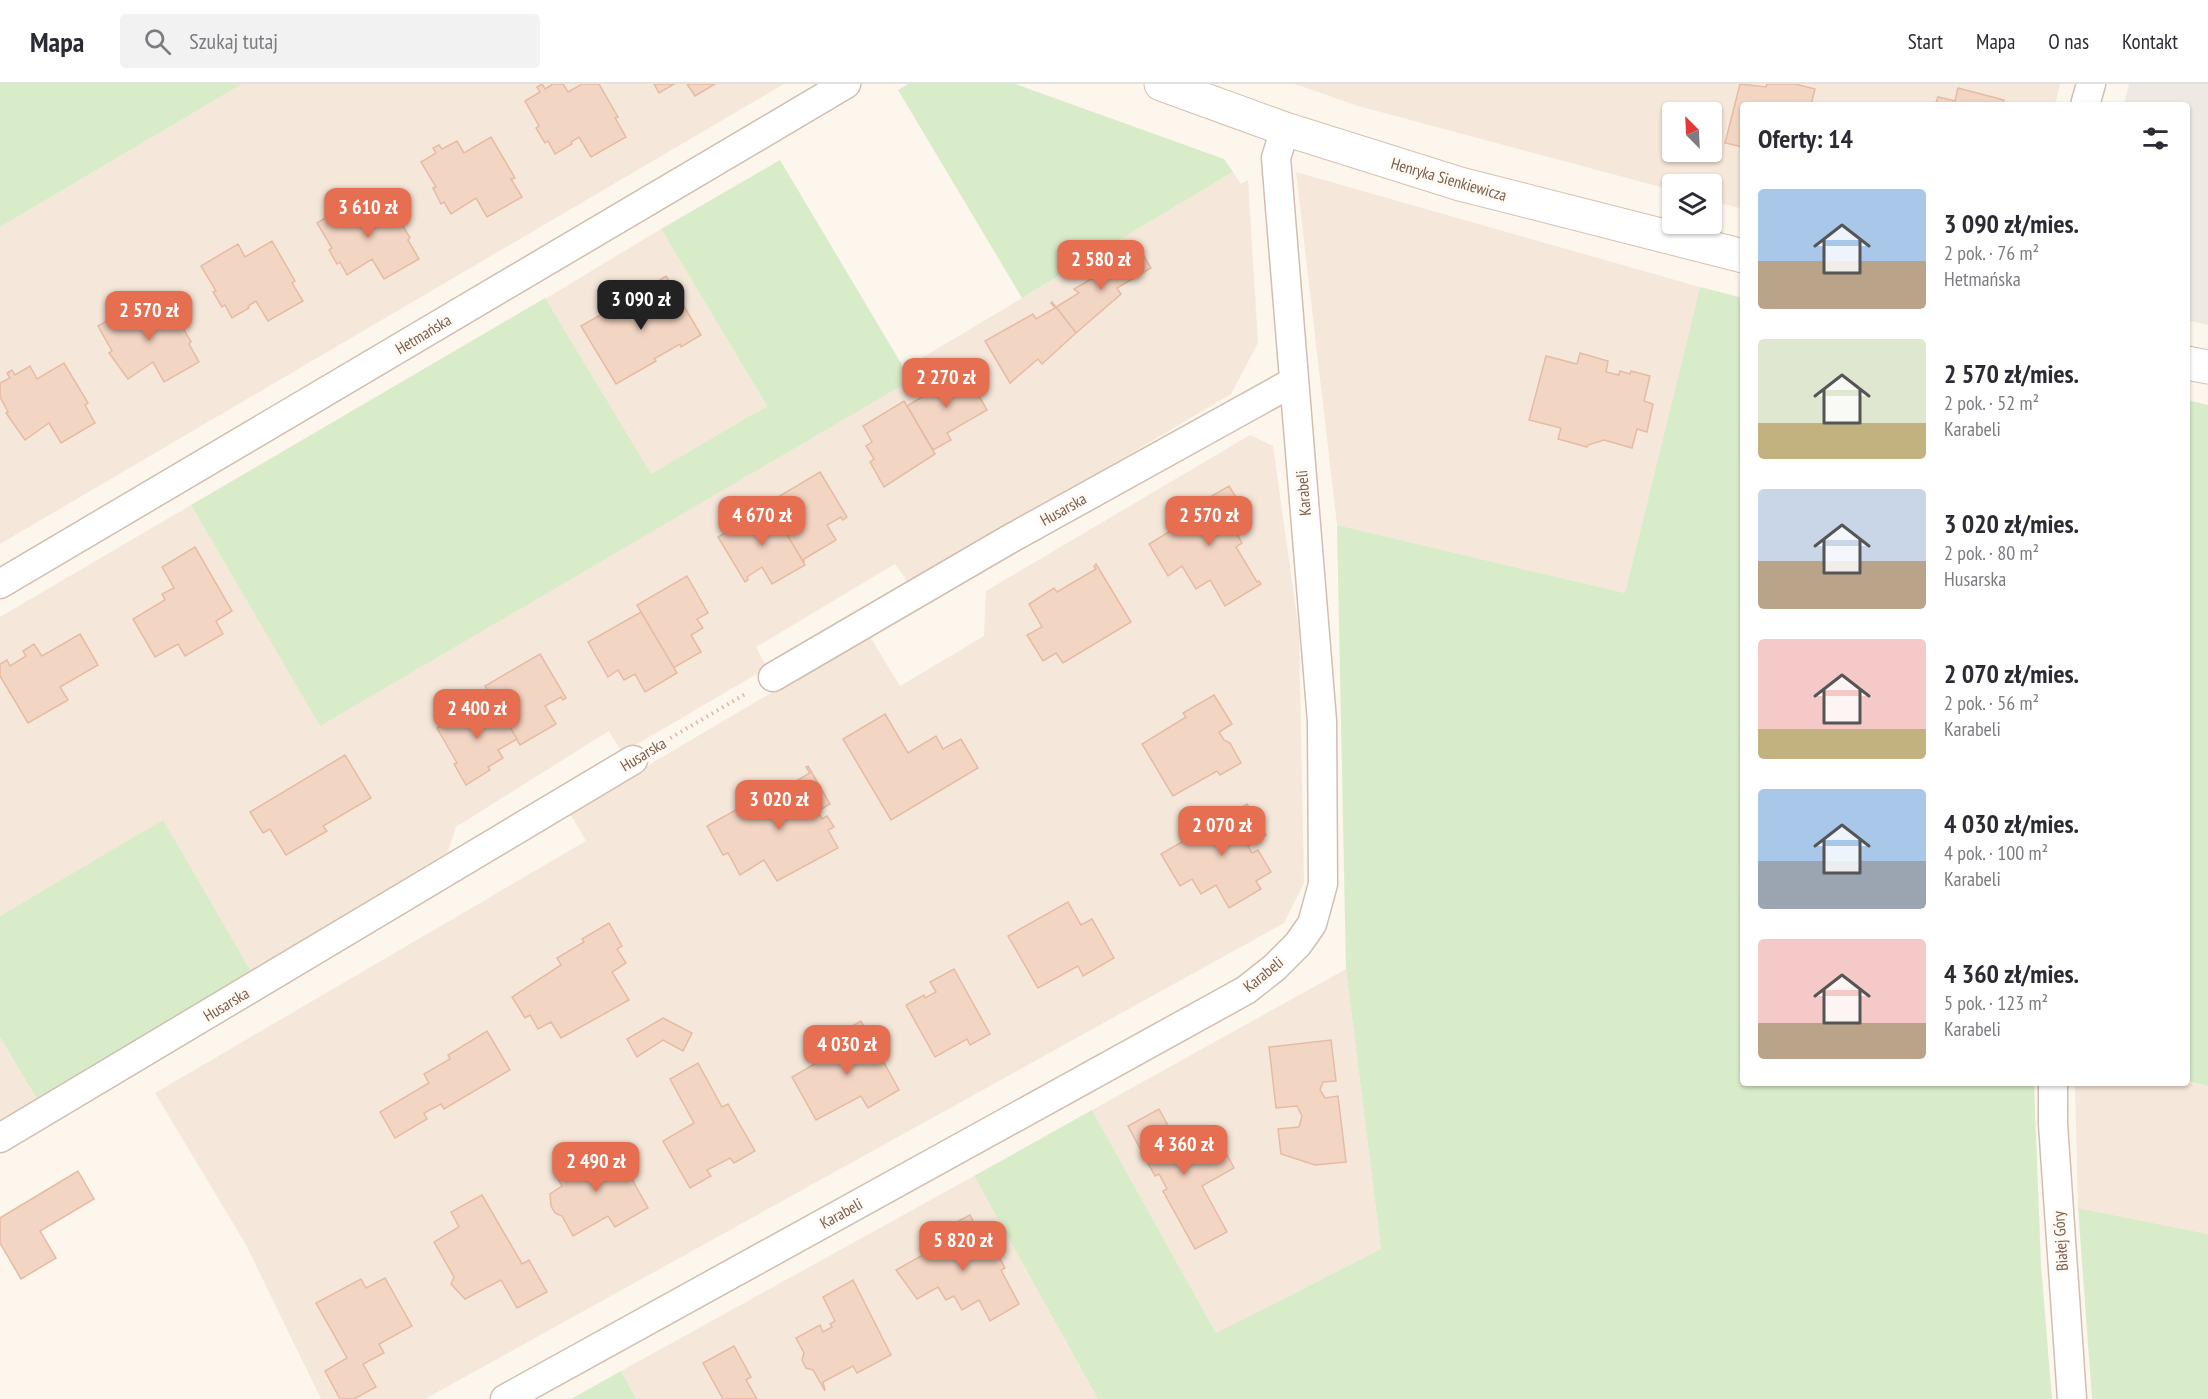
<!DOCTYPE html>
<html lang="pl">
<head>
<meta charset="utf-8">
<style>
	body { margin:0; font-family:"PT Sans Narrow",sans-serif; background:#f2f2f3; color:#2b2b33; height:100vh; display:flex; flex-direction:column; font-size:22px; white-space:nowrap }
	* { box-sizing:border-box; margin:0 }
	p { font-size:20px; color:#7c7c81 }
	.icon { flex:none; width:33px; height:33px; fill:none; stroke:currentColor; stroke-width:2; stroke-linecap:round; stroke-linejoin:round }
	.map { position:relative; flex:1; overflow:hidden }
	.side { position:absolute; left:1740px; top:18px; width:450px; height:984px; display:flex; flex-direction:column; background:#fff; border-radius:6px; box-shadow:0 2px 4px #0004 }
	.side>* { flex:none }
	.needle { width:39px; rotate:336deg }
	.controls { position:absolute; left:1662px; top:18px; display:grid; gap:12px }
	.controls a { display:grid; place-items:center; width:60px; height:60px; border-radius:6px; background:#fff; box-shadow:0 2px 4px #0004; font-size:30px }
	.price { position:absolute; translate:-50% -51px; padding:0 14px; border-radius:12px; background:#e76f51; color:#fff; font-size:20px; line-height:39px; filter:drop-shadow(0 2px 3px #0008) }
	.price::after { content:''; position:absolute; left:50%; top:36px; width:18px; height:14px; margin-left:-9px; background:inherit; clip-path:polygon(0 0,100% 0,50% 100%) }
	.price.active { background:#222; color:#fff }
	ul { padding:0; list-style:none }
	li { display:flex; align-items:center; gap:18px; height:150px; padding:0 18px }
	li span { display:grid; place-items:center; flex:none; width:168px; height:120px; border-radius:6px; color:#555 }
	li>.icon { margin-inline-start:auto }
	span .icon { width:72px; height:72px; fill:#fffc; stroke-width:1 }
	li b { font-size:26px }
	h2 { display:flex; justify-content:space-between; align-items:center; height:72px; padding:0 18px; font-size:26px }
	header { display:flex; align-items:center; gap:36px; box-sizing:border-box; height:84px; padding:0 30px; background:#fff; border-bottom:2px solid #e1e1e2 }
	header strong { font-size:28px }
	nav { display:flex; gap:33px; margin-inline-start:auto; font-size:21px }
	.search { width:420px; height:54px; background:#f2f2f3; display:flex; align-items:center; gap:15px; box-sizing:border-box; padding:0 21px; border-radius:6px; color:#7c7c81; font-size:22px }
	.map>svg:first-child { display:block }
	.residential { fill:#f5e8da; fill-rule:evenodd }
	.industrial { fill:#efe9e4 }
	.green { fill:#d8ecc9 }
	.building { fill:#f3d5c3; stroke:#e6bba3; stroke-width:1.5 }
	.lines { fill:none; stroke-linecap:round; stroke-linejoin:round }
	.street-casing { stroke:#d1beb0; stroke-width:31 }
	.secondary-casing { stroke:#d6c0b0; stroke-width:35 }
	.path { stroke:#d9b8a5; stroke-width:4; stroke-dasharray:1.5 4.5; stroke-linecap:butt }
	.street { stroke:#fff; stroke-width:28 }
	.secondary { stroke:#fff; stroke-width:33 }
	.labels { text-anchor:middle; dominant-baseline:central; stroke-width:6; stroke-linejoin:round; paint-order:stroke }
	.street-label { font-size:16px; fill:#7a5c4d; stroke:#fffaf3 }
</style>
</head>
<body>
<header>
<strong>Mapa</strong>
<div class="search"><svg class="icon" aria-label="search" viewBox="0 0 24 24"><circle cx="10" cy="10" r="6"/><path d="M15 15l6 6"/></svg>Szukaj tutaj</div>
<nav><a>Start</a><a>Mapa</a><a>O nas</a><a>Kontakt</a></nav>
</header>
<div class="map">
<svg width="2208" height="1315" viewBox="0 0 2208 1315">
	<rect width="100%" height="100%" fill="#fdf6ec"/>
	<g class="residential">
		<path d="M242,0h542l-784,460v-317z"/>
		<path d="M1295,0h765l-5,21h-312v104l-31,-8v-17h-40v6l-314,-84zM1672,28h40v40h-40z"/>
		<path d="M1233,88l8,12 7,-4 10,163 -27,51 -321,191 -15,-21 -139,83 11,21 -145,85 -13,-22 -153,96 -8,25 -196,121 -89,-152 -163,95v-299l191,-112 129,220 591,-346 -6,-11z"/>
		<path d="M1296,88l404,115 -75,306 -288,-68z"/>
		<path d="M661,145l106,177 -117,69 -105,-176z"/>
		<path d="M1250,351l23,11 26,185 5,252 -20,40 -859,476h-104l-75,-154 -91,-152 431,-252 -17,-29 300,-177 31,51 84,-50 2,-45z"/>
		<path d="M1346,885l35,280 -165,84 -124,-223z"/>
		<path d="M0,953l37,62 -37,21z"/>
		<path d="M2187,998l21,4v148l-130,-26 -3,-125z"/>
		<path d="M974,1092l124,223h-462l-15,-28z"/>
	</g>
	<path class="industrial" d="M2129,0h79v241l-21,-5v-215h-63z"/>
	<g class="green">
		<path d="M0,0h242l-242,143z"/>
		<path d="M908,0h107l209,75 9,13 -211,126 -124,-208z"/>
		<path d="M780,76l131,220 -591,346 -129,-221 354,-207 106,176 116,-68 -106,-177z"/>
		<path d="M1700,203l43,11v785h291l7,182 11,134h-954l-124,-223 118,-66 124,223 165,-84 -35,-280 -9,-444 288,68z"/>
		<path d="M2187,316l21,5v681l-21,-5z"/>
		<path d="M163,736l89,153 -215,126 -37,-62v-121z"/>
		<path d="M2078,1124l130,26v165h-116z"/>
		<path d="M621,1287l15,28h-65z"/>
	</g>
	<g class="building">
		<path d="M542,0l3,5 8,-5h10l5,8 14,-8h17l19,33 -3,1 11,19 -35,20 -12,-20 -8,5 1,2 -17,10 -7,-13 -3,2 -9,-15 3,-2 -14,-25 15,-9 -3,-5z"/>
		<path d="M654,0h20l-15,9z"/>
		<path d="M687,0h28l-20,12z"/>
		<path d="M1740,0l26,3 1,-3h28l20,5 -4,16h-68v42l-18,-4z"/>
		<path d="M1958,4l46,12 -2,5h-67l3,-8 17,4z"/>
		<path d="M491,53l24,41 -4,1 11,18 -35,20 -11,-19 -25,16 -7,-12 -3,2 -8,-16 3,-1 -15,-25 15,-9 -3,-5 6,-3 3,4 15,-8 7,12z"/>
		<path d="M387,115l23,39 -2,2 11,19 -35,20 -12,-20 -25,16 -7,-13 -3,2 -8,-14 3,-2 -15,-25 15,-9 -3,-5 6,-4 3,6 15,-10 7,13z"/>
		<path d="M272,157l23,40 -3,2 11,18 -35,20 -12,-20 -8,5 1,2 -17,10 -7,-13 -3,2 -9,-15 3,-1 -15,-25 37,-22 7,13z"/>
		<path d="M1140,166l11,18 -34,20 4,6 -45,39 -20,-26 23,-14 -5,-4z"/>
		<path d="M666,192l35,59 -20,12 -1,-3 -26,15 2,2 -40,23 -35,-58 40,-23 3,5 26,-15 -3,-5z"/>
		<path d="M168,218l23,40 -2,2 10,18 -35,20 -11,-20 -25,17 -19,-26 3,-2 -14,-25 36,-21 7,12z"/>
		<path d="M1052,218l24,31 -34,31 -4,-5 -28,24 -25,-42 48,-27 3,5 19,-11 -4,-5z"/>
		<path d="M1580,269l28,8 -2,11 13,3 1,-4 10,3 1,-3 19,5 -6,25 9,3 -6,28 -10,-3 -5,19 -28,-8 -16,5 -1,2 -29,-8 3,-11 -32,-8 17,-64 31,8z"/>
		<path d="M64,279l24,40 -3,2 10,18 -34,20 -12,-20 -24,17 -19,-27 2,-1 -8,-15v-14l10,-5 -3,-5 5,-3 3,5 15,-9 7,13z"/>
		<path d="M965,288l22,38 -40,23 4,7 -18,10 -26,-44 15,-9 -3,-4 16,-9 2,4z"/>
		<path d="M904,317l31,53 -51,33 -14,-25 4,-3 -8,-13 6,-4 -9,-16z"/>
		<path d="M820,388l27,45 -4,3 -2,-3 -14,8 9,15 -32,19v4l-36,-60z"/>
		<path d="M1229,402l19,31 -15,10 9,16 -6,4 21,35 2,-1 2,3 -36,22 -15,-26 -14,9 -14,-23 -14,10 -19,-32 23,-14 -5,-7 9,-6z"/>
		<path d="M768,419l37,62 -33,19 -10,-17 -15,10 1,3 -3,2 -27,-45 36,-21 -1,-3z"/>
		<path d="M195,463l37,64 -16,10 7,13 -38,22 -7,-12 -23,13 -22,-38 32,-19 -3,-6 12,-6 -12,-21z"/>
		<path d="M1096,480l35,58 -68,41 -7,-10 -13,8 -16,-26 15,-8 -13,-23 25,-16 3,4 39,-23 -2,-3z"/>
		<path d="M687,492l21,37 -11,6 6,9 -12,7 10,17 -28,16 -36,-63z"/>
		<path d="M641,528l36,61 -32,19 -10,-18 -11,6 -6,-10 -10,7 -20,-35z"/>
		<path d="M80,550l18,31 -38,22 8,13 -40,23 -28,-47v-12l7,-4 3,6 16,-10 -3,-5 11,-7 8,12z"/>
		<path d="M540,570l26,44 -3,2 -2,-3 -16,9 11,18 -36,21 -35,-59z"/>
		<path d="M1214,611l18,29 -13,8 5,8 6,3 11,20 -21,12 -3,-4 -44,25 -31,-52 44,-27 -3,-4z"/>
		<path d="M494,616l23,39 -19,11 5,8 -15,9 2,3 -24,15 -12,-21 3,-1 -20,-35 35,-22 3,5z"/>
		<path d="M885,630l23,39 28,-17 7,13 18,-10 17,29 -87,52 -48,-81z"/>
		<path d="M345,671l26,43 -48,28 4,5 -41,24 -16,-26 -7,4 -13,-21z"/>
		<path d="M808,682l22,38 -12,7 4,8 5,-3 7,11 -6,3 10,18 -61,33 -13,-21 -24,15 -12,-22 -5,2 -16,-29 34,-19 5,10 18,-11 -2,-5 48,-28 -4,-6z"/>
		<path d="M1247,720l19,31 -18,11 4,7 6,-3 13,22 -15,9 5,8 -32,19 -13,-23 -15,9 -9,-15 -12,7 -19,-32z"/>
		<path d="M1068,818l13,23 11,-6 22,39 -31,18 -5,-10 -40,22 -30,-52z"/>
		<path d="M609,839l13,23 -5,3 9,14 -14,9 17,28 -68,38 -10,-16 -13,7 -8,-14 -5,3 -13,-21 49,-32 -4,-7 27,-16 -2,-3z"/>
		<path d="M954,885l36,65 -20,11 -3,-6 -32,18 -29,-52 18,-10 1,3 11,-6 -6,-10z"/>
		<path d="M663,934l29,15 -9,18 -20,-11 -26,17 -10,-18z"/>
		<path d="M861,937l38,69 -31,18 -7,-12 -45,24 -24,-43 33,-19 3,-1 2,2 15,-9 -8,-15z"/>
		<path d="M487,947l23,39 -66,39 -3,-5 -17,9 3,6 -32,19 -15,-26 49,-29 -5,-9 26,-15 -2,-4z"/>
		<path d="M1331,956l5,41 -13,1 -3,8 5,8 13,-2 8,66 -31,3 -34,-11 -3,-25 21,-2 3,-11 -5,-10 -21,2 -7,-61z"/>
		<path d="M698,979l24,44 6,-3 27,47 -21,12 -4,-5 -23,12 4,6 -21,12 -27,-47 31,-18 -24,-44z"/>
		<path d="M1159,1025l29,53 10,-6 -3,-6 23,-12 16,30 -32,18 25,46 -32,17 -32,-58 4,-2 -8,-15 -4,2 -27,-50z"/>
		<path d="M598,1063l9,16 12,-7 29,52 -33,19 -7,-11 -35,20 -11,-20 -7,-3 -4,-7 -1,-12 12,-8 -8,-14z"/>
		<path d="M78,1087l16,28 -54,32 16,27 -35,21 -21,-36v-25z"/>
		<path d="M482,1111l40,69 7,-4 18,32 -30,16 -16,-28 -36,19 -14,-15 3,-7 -20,-35 25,-15 -8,-15z"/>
		<path d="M970,1131l16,30 5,-2 14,25 -4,2 18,34 -29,17 -11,-21 -17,10 -8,-14 -8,4 -8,-13 -21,12 -21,-29 59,-33 -6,-11z"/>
		<path d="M385,1194l27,48 -33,18 5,9 -21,11 13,23 -22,12h-14l-15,-28 22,-13 -31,-55 45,-24 5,9z"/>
		<path d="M853,1196l38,75 -34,18 -4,-7 -30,16 2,9 -12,-21 -7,-2 -4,-8 2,-7 -8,-15 24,-13 3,7 9,-5 -2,-3 5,-3 -12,-24z"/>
		<path d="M734,1262l17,31 -5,3 11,19h-34l-20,-36z"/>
	</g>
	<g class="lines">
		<defs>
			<g id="street">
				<path d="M2085,21l6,-21"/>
				<path d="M0,500l846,-500"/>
				<path d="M773,593l235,-137 285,-158"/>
				<path d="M2053,999v41l19,275"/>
				<path d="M0,1054l633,-378"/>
				<path d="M505,1315l741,-409 28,-22 24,-24 14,-20 11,-40 -1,-163 -46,-563 9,-29"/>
			</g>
			<g id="secondary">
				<path d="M1161,0l124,45 175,55 283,72"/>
				<path d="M2187,279l21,4"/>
			</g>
		</defs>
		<use href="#street" class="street-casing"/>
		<use href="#secondary" class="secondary-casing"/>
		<path class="path" d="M660,660l87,-51"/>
		<use href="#street" class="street"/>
		<use href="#secondary" class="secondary"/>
	</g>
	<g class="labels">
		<g class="street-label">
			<text transform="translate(1449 95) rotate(16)">Henryka Sienkiewicza</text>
			<text transform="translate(423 250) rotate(-31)">Hetmańska</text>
			<text transform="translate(1303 409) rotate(-95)">Karabeli</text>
			<text transform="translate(1063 425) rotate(-29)">Husarska</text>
			<text transform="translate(643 670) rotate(-31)">Husarska</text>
			<text transform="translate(1263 890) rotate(-39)">Karabeli</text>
			<text transform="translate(226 920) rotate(-31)">Husarska</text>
			<text transform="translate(841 1129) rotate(-29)">Karabeli</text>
			<text transform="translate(2060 1157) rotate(-94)">Białej Góry</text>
		</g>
	</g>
</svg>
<div class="controls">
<a><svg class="needle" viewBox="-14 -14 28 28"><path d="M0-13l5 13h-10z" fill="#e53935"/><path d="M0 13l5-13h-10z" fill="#7c7c81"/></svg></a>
<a><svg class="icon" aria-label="layers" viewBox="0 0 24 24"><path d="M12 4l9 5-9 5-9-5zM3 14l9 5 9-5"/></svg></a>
</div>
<b class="price" style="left:368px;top:155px">3 610 zł</b>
<b class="price" style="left:1101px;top:207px">2 580 zł</b>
<b class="price active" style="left:641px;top:247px">3 090 zł</b>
<b class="price" style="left:149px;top:258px">2 570 zł</b>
<b class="price" style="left:946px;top:325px">2 270 zł</b>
<b class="price" style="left:762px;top:463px">4 670 zł</b>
<b class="price" style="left:1209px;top:463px">2 570 zł</b>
<b class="price" style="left:477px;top:656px">2 400 zł</b>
<b class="price" style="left:779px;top:747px">3 020 zł</b>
<b class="price" style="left:1222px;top:773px">2 070 zł</b>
<b class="price" style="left:847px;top:992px">4 030 zł</b>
<b class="price" style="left:1184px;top:1092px">4 360 zł</b>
<b class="price" style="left:596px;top:1109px">2 490 zł</b>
<b class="price" style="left:963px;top:1188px">5 820 zł</b>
<section class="side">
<h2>Oferty: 14<svg class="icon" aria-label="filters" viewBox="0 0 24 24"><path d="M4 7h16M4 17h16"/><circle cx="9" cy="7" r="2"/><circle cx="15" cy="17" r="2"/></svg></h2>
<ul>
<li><span style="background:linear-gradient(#a9c7e8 60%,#b9a48a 0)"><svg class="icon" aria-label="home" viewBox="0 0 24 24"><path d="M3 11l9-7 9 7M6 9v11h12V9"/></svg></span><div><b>3 090 zł/mies.</b><p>2 pok. · 76 m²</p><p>Hetmańska</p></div></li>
<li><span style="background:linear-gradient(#dfe7d0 70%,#c2b280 0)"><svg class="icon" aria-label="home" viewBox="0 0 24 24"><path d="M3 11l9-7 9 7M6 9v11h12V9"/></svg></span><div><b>2 570 zł/mies.</b><p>2 pok. · 52 m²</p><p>Karabeli</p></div></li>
<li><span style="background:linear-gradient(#c9d6e8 60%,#b9a48a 0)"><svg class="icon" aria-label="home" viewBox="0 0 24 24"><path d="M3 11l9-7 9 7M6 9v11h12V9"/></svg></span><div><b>3 020 zł/mies.</b><p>2 pok. · 80 m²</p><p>Husarska</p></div></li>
<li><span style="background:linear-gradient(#f6c9c9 75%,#c2b280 0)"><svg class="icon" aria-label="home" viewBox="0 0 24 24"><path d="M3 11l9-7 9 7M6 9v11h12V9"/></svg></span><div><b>2 070 zł/mies.</b><p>2 pok. · 56 m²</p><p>Karabeli</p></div></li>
<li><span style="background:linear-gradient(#a9c7e8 60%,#9aa5b1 0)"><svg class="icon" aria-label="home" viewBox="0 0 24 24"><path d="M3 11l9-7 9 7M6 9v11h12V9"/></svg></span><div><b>4 030 zł/mies.</b><p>4 pok. · 100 m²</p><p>Karabeli</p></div></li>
<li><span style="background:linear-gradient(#f6c9c9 70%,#b9a48a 0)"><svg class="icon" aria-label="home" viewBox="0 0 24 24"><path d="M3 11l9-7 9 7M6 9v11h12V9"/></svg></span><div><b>4 360 zł/mies.</b><p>5 pok. · 123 m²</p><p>Karabeli</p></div></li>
</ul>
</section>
</div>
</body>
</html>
